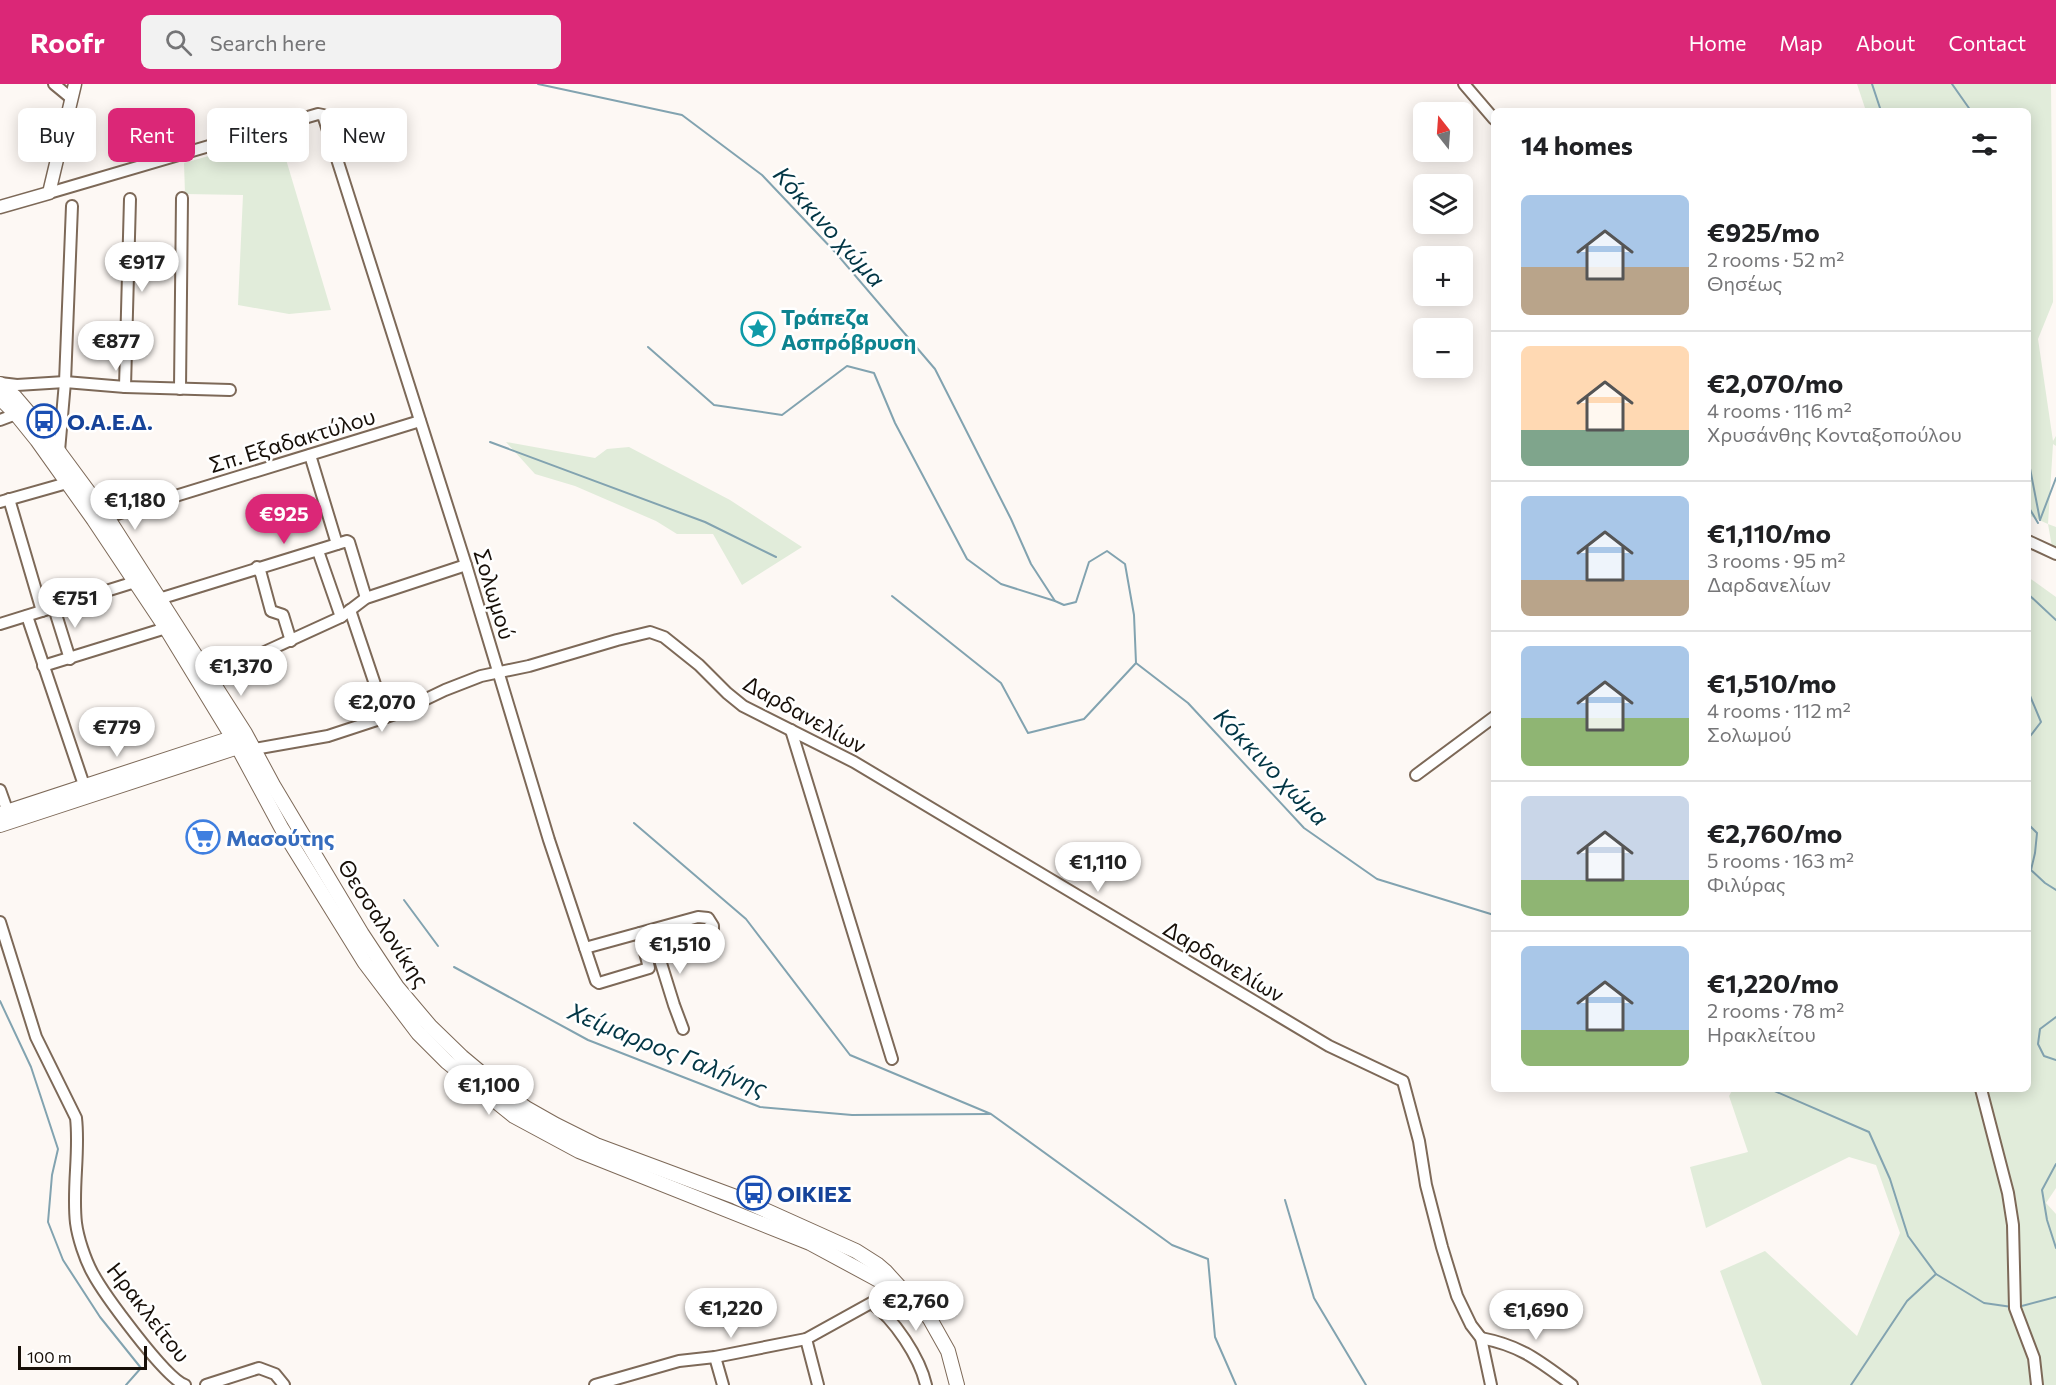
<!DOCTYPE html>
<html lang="en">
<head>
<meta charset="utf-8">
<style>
	body { margin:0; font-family:Commissioner,sans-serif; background:#f2f2f2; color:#202124; height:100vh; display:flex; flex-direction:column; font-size:22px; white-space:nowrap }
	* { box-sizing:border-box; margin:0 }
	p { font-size:20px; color:#757577 }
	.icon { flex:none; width:33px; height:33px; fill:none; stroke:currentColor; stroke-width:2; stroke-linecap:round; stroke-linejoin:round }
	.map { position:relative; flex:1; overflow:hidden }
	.sheet { position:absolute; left:1491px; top:24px; width:540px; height:984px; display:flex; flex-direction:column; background:#fff; border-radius:9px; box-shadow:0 3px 15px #0003 }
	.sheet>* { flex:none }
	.top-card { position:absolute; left:18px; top:24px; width:570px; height:54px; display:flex; gap:12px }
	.needle { width:39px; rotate:343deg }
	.fabs { position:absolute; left:1413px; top:18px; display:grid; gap:12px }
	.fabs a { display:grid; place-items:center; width:60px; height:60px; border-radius:9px; background:#fff; box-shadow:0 3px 15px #0003; font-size:30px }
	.scale { position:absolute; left:18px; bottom:15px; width:129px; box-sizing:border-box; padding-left:6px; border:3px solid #170f08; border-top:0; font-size:16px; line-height:21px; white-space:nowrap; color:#170f08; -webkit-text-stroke:4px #fff; paint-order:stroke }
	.price { position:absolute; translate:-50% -51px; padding:0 14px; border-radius:21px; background:#fff; color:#222; font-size:20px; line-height:39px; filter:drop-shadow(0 2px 3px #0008) }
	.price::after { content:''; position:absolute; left:50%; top:36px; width:18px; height:14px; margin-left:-9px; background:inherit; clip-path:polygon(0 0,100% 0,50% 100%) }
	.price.active { background:#db2777; color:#fff }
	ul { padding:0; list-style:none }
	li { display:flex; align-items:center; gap:18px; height:150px; padding:0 30px }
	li+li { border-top:2px solid #e0e0e0 }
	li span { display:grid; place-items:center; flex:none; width:168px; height:120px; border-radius:9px; color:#555 }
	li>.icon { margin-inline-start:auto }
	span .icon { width:72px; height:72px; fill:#fffc; stroke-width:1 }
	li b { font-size:26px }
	h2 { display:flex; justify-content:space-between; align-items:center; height:72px; padding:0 30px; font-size:26px }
	.pill { padding:0 21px; border-radius:9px; background:#fff; box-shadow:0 3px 15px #0003; font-size:21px; line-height:54px }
	.pill.active { background:#db2777; color:#fff }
	header { display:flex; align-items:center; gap:36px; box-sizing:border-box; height:84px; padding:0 30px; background:#db2777; color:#fff }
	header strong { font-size:28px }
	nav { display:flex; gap:33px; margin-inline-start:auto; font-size:21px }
	.search { width:420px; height:54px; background:#f2f2f2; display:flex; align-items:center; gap:15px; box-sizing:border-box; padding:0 21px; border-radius:9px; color:#757577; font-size:22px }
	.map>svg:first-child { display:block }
	.green { fill:#e1ecda }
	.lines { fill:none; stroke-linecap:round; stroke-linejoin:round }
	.stream { stroke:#82a3b0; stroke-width:2 }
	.minor-casing { stroke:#7d6958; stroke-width:14 }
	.tertiary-casing { stroke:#7d6958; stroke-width:15 }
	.secondary-casing { stroke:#7d6958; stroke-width:16 }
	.minor { stroke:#fff; stroke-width:10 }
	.tertiary { stroke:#fff; stroke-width:12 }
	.secondary { stroke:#fff; stroke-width:14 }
	.labels { text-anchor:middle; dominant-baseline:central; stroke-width:5; stroke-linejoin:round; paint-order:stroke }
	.culture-label { font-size:22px; font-weight:bold; fill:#0d838f; stroke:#fff; text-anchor:start }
	.transit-label { font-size:22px; font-weight:bold; fill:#164399; stroke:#fff; text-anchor:start }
	.street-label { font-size:22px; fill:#170f08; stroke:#fff }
	.shop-label { font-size:22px; font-weight:bold; fill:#366cbe; stroke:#fff; text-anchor:start }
	.water-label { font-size:24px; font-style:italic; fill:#023645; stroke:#fff }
</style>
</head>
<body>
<header>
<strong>Roofr</strong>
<div class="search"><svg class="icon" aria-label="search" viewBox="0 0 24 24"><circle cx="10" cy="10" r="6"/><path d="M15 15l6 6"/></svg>Search here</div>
<nav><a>Home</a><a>Map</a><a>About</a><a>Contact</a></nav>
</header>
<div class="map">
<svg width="2056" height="1301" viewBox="0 0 2056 1301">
	<rect width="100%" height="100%" fill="#fdf8f4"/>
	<g class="green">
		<path d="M1857,0h194l2,218 -15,37 15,102 3,-5v10l-3,-2 -5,80 8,3v22l-4,-2 -4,-23 -20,-9v-404h-162z"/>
		<path d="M279,52l52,174 -42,4 -51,-9 5,-110 -58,-1 -1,-31z"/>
		<path d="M506,358l89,16 12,-9 22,-2 101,53 72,47 -60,38 -29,-51h-36l-21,-13 -81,-35 -40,-12z"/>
		<path d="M2028,493l28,20v591l-10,15 10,11v171h-294l-42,-114 45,-20 92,85 43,-103 -24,-68 -27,-8 -143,71 -16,-61 58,-15 -19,-56 4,-7h295z"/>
	</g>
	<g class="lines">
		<g class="stream">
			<path d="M538,0l144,31 80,60 73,77 100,117 76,150 20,45 24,37 9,4 12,-3 13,-40 18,-11 18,13 9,51 2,48 52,40 116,125 73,51 117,36"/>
			<path d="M1872,0l9,27"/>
			<path d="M1952,0l19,27"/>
			<path d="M648,263l66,58 68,10 65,-49 27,7 21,50 72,136 34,25 54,17"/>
			<path d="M490,358l215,80 71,35"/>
			<path d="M2028,374l12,62"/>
			<path d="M2028,422l10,17"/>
			<path d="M2040,436l16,-42"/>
			<path d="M2028,510l28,26"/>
			<path d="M892,512l109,87 27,50 56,-14 52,-56"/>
			<path d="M2028,607l13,31 -13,17"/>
			<path d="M634,739l112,96 104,136 141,59 181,131 36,14 7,78 21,48"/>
			<path d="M2028,740l9,9 -2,20 -4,17 14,13 11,7"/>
			<path d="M404,816l34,46"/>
			<path d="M454,883l134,73 172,67 92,8 138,-1"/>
			<path d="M0,917l31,66 27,82 -6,26 -4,47 15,38 37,57 41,51 -15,17"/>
			<path d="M2056,933l-16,12 -2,15 6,12 12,4"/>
			<path d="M1770,1005l99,43 21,47 18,57 28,38 48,29 28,4"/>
			<path d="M2056,1080l-14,26 5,30 9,28"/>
			<path d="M1285,1116l29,98 52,87"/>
			<path d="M2018,1223l38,-10"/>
			<path d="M1851,1301l56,-84 29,-27"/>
		</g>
		<defs>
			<g id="minor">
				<path d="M54,0l17,14"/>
				<path d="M1464,0l30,35"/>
				<path d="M49,109l269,-79 5,1 143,450 83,275 36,108 113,-31 10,1 5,8v8"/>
				<path d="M0,299l17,2 48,-3 60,5 105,3"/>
				<path d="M125,303l5,-188"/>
				<path d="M180,305l2,-191"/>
				<path d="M0,336l16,-6"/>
				<path d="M59,367l6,-69 7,-176"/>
				<path d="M310,371l27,89"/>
				<path d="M9,415l33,112"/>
				<path d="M0,418l67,-19"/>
				<path d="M107,433l313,-96"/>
				<path d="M2028,457l28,13"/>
				<path d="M318,467l23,66"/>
				<path d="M257,483l4,7 10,37 12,4 8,26"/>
				<path d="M159,515l188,-58 2,1 17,56"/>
				<path d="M54,524l16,51"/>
				<path d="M350,526l36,107"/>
				<path d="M27,532l60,178"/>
				<path d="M0,540l135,-42"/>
				<path d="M43,582l123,-38"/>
				<path d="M210,593l131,-60 25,-19 100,-33"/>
				<path d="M791,646l101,329"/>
				<path d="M254,665l74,-13 67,-22 50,-24 36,-14 48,-10 88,-26 33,-8 14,5 35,28 28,28 16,13 111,56 475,284 74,35 16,60 7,44 16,62 15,49 14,29 10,13 10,47"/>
				<path d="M1416,691l78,-58"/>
				<path d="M0,706l10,28"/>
				<path d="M0,838l36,115 40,81c4,34 -4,70 0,105 2,15 9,36 16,49 11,21 73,106 93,113"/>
				<path d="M651,847l23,74 9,24"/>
				<path d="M585,864l11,33 3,2 50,-15 -9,-35"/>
				<path d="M1981,1005l27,104 5,32 2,83 19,50 3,27"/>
				<path d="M1481,1254c41,8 58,23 91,47"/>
				<path d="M806,1255l12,46"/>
				<path d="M715,1273l8,28"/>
				<path d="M206,1301l53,-17 16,6 9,11"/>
				<path d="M595,1301l84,-24 36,-4 91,-18 65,-36c23,15 49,55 55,82"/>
			</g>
			<path id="tertiary" d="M0,123l49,-14 26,-109"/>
			<g id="secondary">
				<path d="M0,300l15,13 24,28 68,92 138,216 28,52 89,149 35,53 33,39 32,31 37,31 27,20 30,17 40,20 140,52 120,54 22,14 7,6 20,22 15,13 10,13 18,32 9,34"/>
				<path d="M0,314l16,16 21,26 57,80 72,108 67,110 49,91 83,134 53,70 29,29 67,54 65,35 231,92 87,47"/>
				<path d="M0,730l241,-79"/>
				<path d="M0,741l238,-78"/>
			</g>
		</defs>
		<use href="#minor" class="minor-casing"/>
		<use href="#tertiary" class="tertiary-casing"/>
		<use href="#secondary" class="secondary-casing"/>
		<use href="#minor" class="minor"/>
		<use href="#tertiary" class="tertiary"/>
		<use href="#secondary" class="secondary"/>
	</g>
	<defs>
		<symbol id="sight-ring" viewBox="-11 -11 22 22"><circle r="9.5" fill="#fff" stroke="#0f9aa8" stroke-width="1.5"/><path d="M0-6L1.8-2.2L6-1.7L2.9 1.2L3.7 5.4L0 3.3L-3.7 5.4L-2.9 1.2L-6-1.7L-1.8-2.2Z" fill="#0f9aa8"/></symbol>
		<symbol id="bus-ring" viewBox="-11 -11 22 22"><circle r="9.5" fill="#fff" stroke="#1a4fb4" stroke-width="1.5"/><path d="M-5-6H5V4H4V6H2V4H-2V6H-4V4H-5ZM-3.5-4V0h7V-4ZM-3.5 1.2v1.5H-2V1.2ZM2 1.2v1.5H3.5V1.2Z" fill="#1a4fb4"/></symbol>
		<symbol id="supermarket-ring" viewBox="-11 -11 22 22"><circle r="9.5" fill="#fff" stroke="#3f7fe0" stroke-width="1.5"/><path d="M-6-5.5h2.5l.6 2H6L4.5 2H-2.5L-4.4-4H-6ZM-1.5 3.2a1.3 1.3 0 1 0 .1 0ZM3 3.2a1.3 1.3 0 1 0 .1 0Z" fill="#3f7fe0"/></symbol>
	</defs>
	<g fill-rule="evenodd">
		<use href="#sight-ring" x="739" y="226" width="38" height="38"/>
		<use href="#bus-ring" x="25" y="318" width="38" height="38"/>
		<use href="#supermarket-ring" x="184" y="734" width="38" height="38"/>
		<use href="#bus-ring" x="735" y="1090" width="38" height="38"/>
	</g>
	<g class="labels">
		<g class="culture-label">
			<text x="781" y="232">Τράπεζα<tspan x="781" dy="25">Ασπρόβρυση</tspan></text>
		</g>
		<g class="transit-label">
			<text x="67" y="337">Ο.Α.Ε.Δ.</text>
			<text x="777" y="1109">ΟΙΚΙΕΣ</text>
		</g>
		<g class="street-label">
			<text transform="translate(292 356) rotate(-17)">Σπ. Εξαδακτύλου</text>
			<text transform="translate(495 510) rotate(73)">Σολωμού</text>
			<text transform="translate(805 630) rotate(29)">Δαρδανελίων</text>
			<text transform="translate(384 839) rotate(57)">Θεσσαλονίκης</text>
			<text transform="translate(1224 877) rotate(31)">Δαρδανελίων</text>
			<text transform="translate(149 1228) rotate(52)">Ηρακλείτου</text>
		</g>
		<g class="shop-label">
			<text x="226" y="753">Μασούτης</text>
		</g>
		<g class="water-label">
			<text transform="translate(830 142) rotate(48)">Κόκκινο χώμα</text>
			<text transform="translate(1272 682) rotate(46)">Κόκκινο χώμα</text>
			<text transform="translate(668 965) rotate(22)">Χείμαρρος Γαλήνης</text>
		</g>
	</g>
</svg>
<div class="fabs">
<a><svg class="needle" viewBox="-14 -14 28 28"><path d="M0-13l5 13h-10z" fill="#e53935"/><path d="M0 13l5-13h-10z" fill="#757577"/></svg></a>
<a><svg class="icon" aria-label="layers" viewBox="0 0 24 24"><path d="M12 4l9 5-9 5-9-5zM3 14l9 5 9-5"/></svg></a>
<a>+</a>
<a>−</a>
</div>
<div class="scale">100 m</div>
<b class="price" style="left:142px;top:209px">€917</b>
<b class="price" style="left:116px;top:288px">€877</b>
<b class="price" style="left:135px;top:447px">€1,180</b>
<b class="price active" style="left:284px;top:461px">€925</b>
<b class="price" style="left:75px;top:545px">€751</b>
<b class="price" style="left:241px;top:613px">€1,370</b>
<b class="price" style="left:382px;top:649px">€2,070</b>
<b class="price" style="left:117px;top:674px">€779</b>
<b class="price" style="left:1098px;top:809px">€1,110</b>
<b class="price" style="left:680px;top:891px">€1,510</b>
<b class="price" style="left:489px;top:1032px">€1,100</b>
<b class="price" style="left:916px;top:1248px">€2,760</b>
<b class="price" style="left:731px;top:1255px">€1,220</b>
<b class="price" style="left:1536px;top:1257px">€1,690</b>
<div class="top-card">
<a class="pill">Buy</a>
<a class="pill active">Rent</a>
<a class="pill">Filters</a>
<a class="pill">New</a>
</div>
<section class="sheet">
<h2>14 homes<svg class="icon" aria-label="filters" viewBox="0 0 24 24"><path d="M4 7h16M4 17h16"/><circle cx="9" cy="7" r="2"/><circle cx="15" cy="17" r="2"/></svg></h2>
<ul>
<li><span style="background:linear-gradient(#a9c7e8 60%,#b9a48a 0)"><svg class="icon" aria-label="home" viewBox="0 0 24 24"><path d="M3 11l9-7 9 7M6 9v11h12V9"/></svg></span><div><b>€925/mo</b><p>2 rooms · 52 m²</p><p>Θησέως</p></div></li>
<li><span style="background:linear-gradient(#ffd9b3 70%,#7fa58c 0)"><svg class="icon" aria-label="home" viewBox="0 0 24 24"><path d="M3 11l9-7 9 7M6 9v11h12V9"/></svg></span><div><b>€2,070/mo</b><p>4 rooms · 116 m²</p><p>Χρυσάνθης Κονταξοπούλου</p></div></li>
<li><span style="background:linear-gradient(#a9c7e8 70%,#b9a48a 0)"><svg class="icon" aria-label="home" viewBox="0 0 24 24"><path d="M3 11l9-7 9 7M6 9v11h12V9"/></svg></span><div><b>€1,110/mo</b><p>3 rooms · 95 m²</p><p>Δαρδανελίων</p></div></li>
<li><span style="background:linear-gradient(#a9c7e8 60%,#8fb573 0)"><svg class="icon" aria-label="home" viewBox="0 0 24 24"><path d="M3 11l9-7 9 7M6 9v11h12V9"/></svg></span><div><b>€1,510/mo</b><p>4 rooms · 112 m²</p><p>Σολωμού</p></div></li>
<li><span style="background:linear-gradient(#c9d6e8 70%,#8fb573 0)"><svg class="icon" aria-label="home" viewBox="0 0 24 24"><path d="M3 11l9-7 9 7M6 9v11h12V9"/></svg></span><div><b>€2,760/mo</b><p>5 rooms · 163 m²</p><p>Φιλύρας</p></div></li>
<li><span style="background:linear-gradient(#a9c7e8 70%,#8fb573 0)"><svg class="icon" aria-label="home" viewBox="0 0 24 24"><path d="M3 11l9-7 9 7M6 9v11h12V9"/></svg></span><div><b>€1,220/mo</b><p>2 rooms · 78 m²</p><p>Ηρακλείτου</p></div></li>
</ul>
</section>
</div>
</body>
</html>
